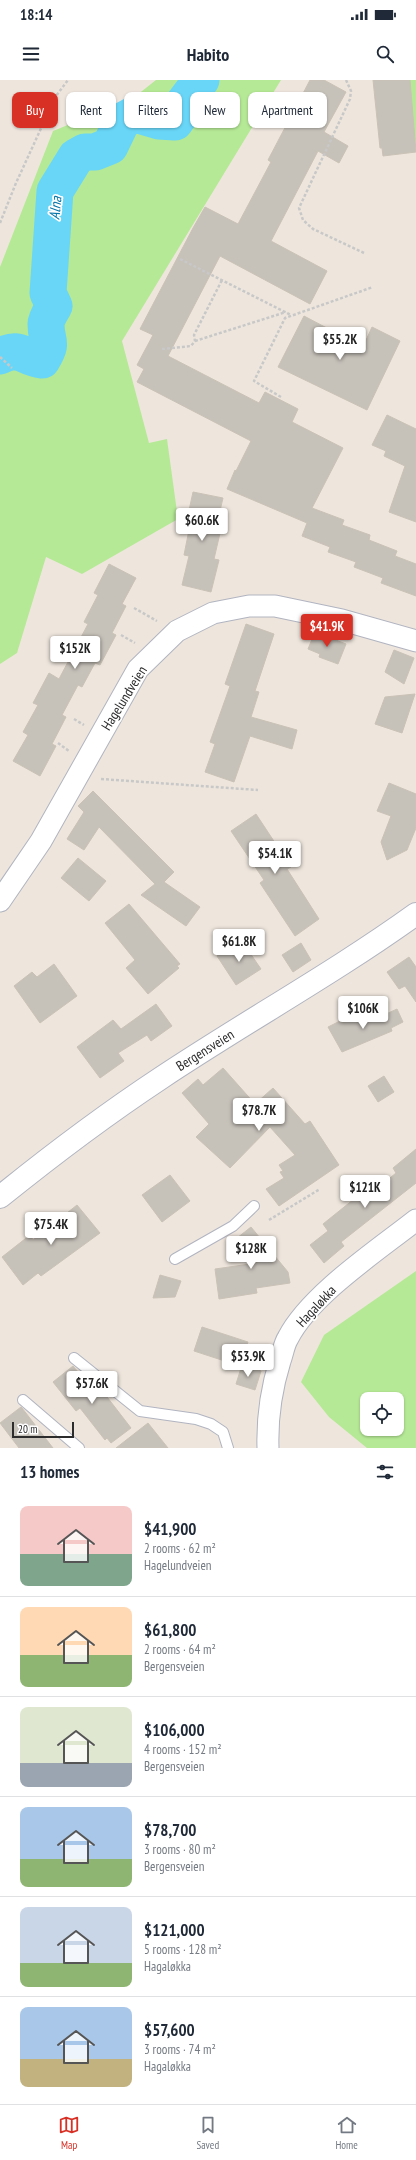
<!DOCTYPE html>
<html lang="en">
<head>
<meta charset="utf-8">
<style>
	body { margin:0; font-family:"PT Sans Narrow",sans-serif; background:#f2f2f3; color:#1f2937; height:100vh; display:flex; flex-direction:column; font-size:15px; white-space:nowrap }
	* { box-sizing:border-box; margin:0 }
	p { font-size:13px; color:#747a83 }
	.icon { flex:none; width:22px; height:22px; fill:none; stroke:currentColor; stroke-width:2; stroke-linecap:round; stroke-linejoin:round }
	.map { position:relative; height:1368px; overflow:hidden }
	.details { display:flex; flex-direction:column; background:#fff; flex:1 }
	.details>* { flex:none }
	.top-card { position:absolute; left:12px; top:12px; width:392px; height:36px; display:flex; gap:8px }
	.tools { position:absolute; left:360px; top:1312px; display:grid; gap:8px }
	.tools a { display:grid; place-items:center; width:44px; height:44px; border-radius:8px; background:#fff; box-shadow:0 1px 3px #0004; font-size:20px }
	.scale { position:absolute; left:12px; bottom:10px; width:62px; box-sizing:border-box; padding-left:4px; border:2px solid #2c2c2c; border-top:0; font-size:11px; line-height:14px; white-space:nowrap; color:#2c2c2c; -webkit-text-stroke:3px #fff; paint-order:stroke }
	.price { position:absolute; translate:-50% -34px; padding:0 9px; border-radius:4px; background:#fff; color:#222; font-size:13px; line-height:26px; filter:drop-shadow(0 1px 2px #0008) }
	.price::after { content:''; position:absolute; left:50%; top:24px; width:12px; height:9px; margin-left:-6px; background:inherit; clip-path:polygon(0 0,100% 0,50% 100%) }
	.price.active { background:#d93025; color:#fff }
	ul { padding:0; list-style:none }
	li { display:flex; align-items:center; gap:12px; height:100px; padding:0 20px }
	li+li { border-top:1px solid #e0e1e3 }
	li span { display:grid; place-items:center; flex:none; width:112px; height:80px; border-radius:8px; color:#555 }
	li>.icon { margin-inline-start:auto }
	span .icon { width:48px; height:48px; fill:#fffc; stroke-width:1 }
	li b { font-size:17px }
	h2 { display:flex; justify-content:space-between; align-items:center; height:48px; padding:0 20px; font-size:17px }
	.pill { padding:0 14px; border-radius:8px; background:#fff; box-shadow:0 1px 3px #0004; font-size:14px; line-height:36px }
	.pill.active { background:#d93025; color:#fff }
	.status { display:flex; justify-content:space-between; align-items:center; height:28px; padding:0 20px; background:#fff; direction:ltr }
	.status svg { height:11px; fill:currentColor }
	header { display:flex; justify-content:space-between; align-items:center; height:52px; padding:0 20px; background:#fff; font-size:18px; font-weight:800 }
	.tab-bar { display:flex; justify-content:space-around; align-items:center; height:56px; border-top:1px solid #e0e1e3; background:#fff; font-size:11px; color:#747a83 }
	.tab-bar a { display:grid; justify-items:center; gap:2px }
	.tab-bar .active { color:#d93025 }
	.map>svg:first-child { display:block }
	.green { fill:#b5e996; fill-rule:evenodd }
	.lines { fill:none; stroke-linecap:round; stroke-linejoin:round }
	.river { stroke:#69d6f7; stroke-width:37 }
	.building { fill:#c6c1b9; stroke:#cac2b6 }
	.lane-casing { stroke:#b1b4c0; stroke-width:12 }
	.street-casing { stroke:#b1b4c0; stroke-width:23 }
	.secondary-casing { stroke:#b1b4c0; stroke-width:24 }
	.path { stroke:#c8c8c8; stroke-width:2.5; stroke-dasharray:3 2; stroke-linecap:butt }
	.lane { stroke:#fff; stroke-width:10 }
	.street { stroke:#fff; stroke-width:21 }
	.secondary { stroke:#fff; stroke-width:22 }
	.labels { text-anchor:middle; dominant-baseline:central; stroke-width:3.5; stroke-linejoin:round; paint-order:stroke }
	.street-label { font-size:14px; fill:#2c2c2c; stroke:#fff }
	.water-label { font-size:15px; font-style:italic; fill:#0475a8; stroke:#fff }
</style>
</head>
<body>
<div class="status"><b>18:14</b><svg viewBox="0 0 49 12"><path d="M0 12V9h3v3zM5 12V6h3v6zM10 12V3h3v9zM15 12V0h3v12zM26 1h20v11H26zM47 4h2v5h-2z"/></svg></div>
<header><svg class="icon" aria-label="menu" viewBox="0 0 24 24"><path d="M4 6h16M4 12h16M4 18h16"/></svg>Habito<svg class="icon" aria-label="search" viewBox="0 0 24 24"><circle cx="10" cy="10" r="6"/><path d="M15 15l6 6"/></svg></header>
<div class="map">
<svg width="416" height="1368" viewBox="0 0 416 1368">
	<rect width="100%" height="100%" fill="#eee6dd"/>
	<g class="green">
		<path d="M156,0h125l-159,261 27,102 18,-4 11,80 -96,55 -36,-17 -29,96 -17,11v-397l53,-136 79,-32z"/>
		<path d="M408,0h8v68z"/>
		<path d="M416,1191v177h-49l-38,-31 -28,-35 23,-47zM367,1319h30v30h-30z"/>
	</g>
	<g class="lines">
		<path class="river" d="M0,276c22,-11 22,2 42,4 12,-19 4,-17 4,-36 0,-5 5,-13 8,-18l-6,-13 7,-102 21,-34 9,-5h10l15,-6 12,-25 13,-7 24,7 16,1 9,-13 -1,-5 18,-24"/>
	</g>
	<g class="building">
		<path d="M310,0h14l22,12 -22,40 24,14 -9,17 -21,-12 -47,90 56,30 -17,33 -90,-48 -52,100 91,47 6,-11 33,17 -6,13 51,26 -31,60 32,12 -2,5 28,10 -1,5 28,11 -2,5 21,8v32l-35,-13 2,-5 -29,-11 2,-5 -28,-10 2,-5 -28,-11 5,-13 -80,-34 8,-19 1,1 15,-30 -114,-59 7,-13 -7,-4 16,-30 -13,-6 53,-101 12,-21 33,17 33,-62 -3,-2z"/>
		<path d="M373,0h37l6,72 -33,4 -1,-8h-2z"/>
		<path d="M304,236l59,31 9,-20 28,14 -33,69 -89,-43z"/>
		<path d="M387,335l29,14v93l-27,-10 16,-46 -21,-10 2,-5 -14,-6z"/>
		<path d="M193,412l30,6 -7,30 5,1 -7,30 5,1 -8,32 -29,-7 7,-29 -5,-1 6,-30 -4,-1z"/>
		<path d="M109,484l27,14 -14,26 4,2 -14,27 4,2 -16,30 -5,-2 -13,24 -4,-2 -16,30 4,2 -14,27 4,2 -16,30 -27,-15 15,-26 -5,-3 15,-27 -5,-2 16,-30 10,6 29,-55 -4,-2 14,-27 -4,-2z"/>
		<path d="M246,544l28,10 -19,57 4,1 -8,25 46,13 -5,19 -42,-13 -16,46 -29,-10 10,-28 -5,-2 20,-56 -5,-2z"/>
		<path d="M315,552l31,12 -8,20 -19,-7 1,-3 -12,-5z"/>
		<path d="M394,570l20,8 -10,26 -19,-12z"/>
		<path d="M415,614l-13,39 -27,-9 10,-27z"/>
		<path d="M389,703l27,11v34l-9,22 -20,10 -6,-18 10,-26 -14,-5z"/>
		<path d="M93,711l81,81 -10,10 36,25 -14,19 -45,-31 14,-11 -56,-57 -15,23 -17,-11 17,-27 -6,-6z"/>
		<path d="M256,734l35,53 -4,2 32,50 -24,17 -35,-53 4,-3 -33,-49z"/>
		<path d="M78,778l28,23 -17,20 -28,-23z"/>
		<path d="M129,824l51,60 -3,2 2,2 -31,26 -22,-26 9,-8 -30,-37z"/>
		<path d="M241,860l20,29 -25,16 -19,-29z"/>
		<path d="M301,863l10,17 -18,12 -11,-17z"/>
		<path d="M409,877l7,10v35l-11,-16 -6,3 -12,-17z"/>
		<path d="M54,884l23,32 -37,27 -26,-37 18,-14 5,5z"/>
		<path d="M156,924l16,22 -21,15 -4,-6 -29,18 6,8 -24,17 -23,-31 36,-27 8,9z"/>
		<path d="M397,929l6,13 -12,6 1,3 -50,21 -14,-25 28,-14 6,12z"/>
		<path d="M223,988l32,36 18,-16 32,36 5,-3 29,44 -60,41 -13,-17 18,-11 -4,-6 3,-1 -4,-6 16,-10 -25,-28 -40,41 -34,-31 13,-13 -27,-31 16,-14 5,6z"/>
		<path d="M384,996l10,16 -16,10 -10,-16z"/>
		<path d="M416,1069v34l-75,59 3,4 -20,17 -14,-18 18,-14 -5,-7 36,-29 4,5 33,-27 -3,-5z"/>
		<path d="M170,1095l20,26 -28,21 -20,-27z"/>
		<path d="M77,1125l23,28 -59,43 -3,-3 -15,12 -21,-28 28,-22 3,5z"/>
		<path d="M251,1147l37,45 2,11 -34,5 1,5 -38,6 -4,-30 42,-6 -20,-25z"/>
		<path d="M160,1195l21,6 -6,16 -22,1z"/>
		<path d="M202,1247l46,15 -8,24 -46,-15z"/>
		<path d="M242,1285l19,6 -6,19 -19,-6z"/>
		<path d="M73,1286l26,31 5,-4 27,35 -20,15 -4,-5 -2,2 -25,-32 -4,3 -23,-29z"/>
		<path d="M21,1327l1,1 31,40h-34l-19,-25z"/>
		<path d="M148,1343l20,25h-52z"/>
	</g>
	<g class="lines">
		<defs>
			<g id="lane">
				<path d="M175,1179l58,-33 21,-20"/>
				<path d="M74,1278l66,53 56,8 15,5 12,8 5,16"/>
				<path d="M23,1320l56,48"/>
			</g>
			<g id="street">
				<path d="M0,821l41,-60 97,-172 39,-38 36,-18 36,-7h26l67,14 74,21"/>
				<path d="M268,1368c-1,-31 3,-58 12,-87 3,-8 4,-17 8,-23 22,-43 90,-88 128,-118"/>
			</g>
			<path id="secondary" d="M0,1117c52,-42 105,-82 161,-119 84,-56 173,-105 255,-164"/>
		</defs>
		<use href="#lane" class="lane-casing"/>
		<use href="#street" class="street-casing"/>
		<use href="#secondary" class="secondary-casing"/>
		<g class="path">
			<path d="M346,0l5,11 -1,8 -51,109 4,12 10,9 51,24"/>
			<path d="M0,143l16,-40 33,-72 7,-15 12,-16"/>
			<path d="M180,179l111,56"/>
			<path d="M195,261l91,-29"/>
			<path d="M162,269l29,-3 4,-5 -1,-6 28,-55"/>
			<path d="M0,277l12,11"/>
			<path d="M281,317l-27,-16 31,-63 88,-31"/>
			<path d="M134,528l23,13"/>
			<path d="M121,555l14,8"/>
			<path d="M74,639l10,6"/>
			<path d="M58,663l11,8"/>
			<path d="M101,699l157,11"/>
			<path d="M269,1140l51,-31"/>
		</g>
		<use href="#lane" class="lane"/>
		<use href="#street" class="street"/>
		<use href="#secondary" class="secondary"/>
	</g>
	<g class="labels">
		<g class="street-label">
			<text transform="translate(124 618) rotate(-58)">Hagelundveien</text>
			<text transform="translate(205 970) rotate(-32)">Bergensveien</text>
			<text transform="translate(316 1226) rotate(-47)">Hagaløkka</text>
		</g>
		<g class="water-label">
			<text transform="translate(55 128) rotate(-84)">Alna</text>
		</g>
	</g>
</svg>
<div class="tools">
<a><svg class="icon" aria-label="locate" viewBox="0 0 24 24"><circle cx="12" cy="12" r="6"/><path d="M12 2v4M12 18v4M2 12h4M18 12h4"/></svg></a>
</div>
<div class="scale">20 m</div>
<b class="price" style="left:340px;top:281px">$55.2K</b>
<b class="price" style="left:202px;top:462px">$60.6K</b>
<b class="price active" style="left:327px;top:568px">$41.9K</b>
<b class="price" style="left:75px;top:590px">$152K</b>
<b class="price" style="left:275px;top:795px">$54.1K</b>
<b class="price" style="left:239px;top:883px">$61.8K</b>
<b class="price" style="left:363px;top:950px">$106K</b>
<b class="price" style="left:259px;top:1052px">$78.7K</b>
<b class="price" style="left:365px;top:1129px">$121K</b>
<b class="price" style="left:51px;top:1166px">$75.4K</b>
<b class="price" style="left:251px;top:1190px">$128K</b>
<b class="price" style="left:248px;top:1298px">$53.9K</b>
<b class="price" style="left:92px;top:1325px">$57.6K</b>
<div class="top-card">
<a class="pill active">Buy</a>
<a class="pill">Rent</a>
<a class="pill">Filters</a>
<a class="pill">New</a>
<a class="pill">Apartment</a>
</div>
</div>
<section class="details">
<h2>13 homes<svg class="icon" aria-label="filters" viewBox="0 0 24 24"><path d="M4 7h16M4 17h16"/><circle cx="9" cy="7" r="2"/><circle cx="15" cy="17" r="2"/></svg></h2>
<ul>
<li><span style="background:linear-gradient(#f6c9c9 60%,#7fa58c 0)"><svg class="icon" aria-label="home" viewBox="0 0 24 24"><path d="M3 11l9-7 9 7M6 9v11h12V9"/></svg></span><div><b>$41,900</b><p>2 rooms · 62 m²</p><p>Hagelundveien</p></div></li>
<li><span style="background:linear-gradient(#ffd9b3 60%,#8fb573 0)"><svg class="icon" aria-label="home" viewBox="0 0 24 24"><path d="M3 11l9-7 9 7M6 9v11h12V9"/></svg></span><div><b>$61,800</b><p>2 rooms · 64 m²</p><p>Bergensveien</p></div></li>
<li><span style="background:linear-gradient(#dfe7d0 70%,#9aa5b1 0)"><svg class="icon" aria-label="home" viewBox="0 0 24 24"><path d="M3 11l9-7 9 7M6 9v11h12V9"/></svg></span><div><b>$106,000</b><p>4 rooms · 152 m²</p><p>Bergensveien</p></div></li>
<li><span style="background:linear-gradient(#a9c7e8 65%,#8fb573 0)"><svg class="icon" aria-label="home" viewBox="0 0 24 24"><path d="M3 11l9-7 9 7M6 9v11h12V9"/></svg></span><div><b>$78,700</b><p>3 rooms · 80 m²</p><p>Bergensveien</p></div></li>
<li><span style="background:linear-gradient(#c9d6e8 70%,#8fb573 0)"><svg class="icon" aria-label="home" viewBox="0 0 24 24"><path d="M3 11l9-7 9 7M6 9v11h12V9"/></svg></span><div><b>$121,000</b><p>5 rooms · 128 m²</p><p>Hagaløkka</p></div></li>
<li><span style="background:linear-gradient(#a9c7e8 65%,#c2b280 0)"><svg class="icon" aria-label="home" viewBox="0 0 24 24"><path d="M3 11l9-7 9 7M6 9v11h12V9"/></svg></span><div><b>$57,600</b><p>3 rooms · 74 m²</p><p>Hagaløkka</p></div></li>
</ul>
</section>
<nav class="tab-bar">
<a class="active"><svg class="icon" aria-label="map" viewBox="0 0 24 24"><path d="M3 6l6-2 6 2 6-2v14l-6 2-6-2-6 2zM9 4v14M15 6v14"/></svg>Map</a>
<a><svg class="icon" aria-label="saved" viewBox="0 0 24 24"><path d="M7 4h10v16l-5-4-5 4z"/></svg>Saved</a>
<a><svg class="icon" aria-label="home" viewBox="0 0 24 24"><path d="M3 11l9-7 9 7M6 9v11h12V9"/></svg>Home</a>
</nav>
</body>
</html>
